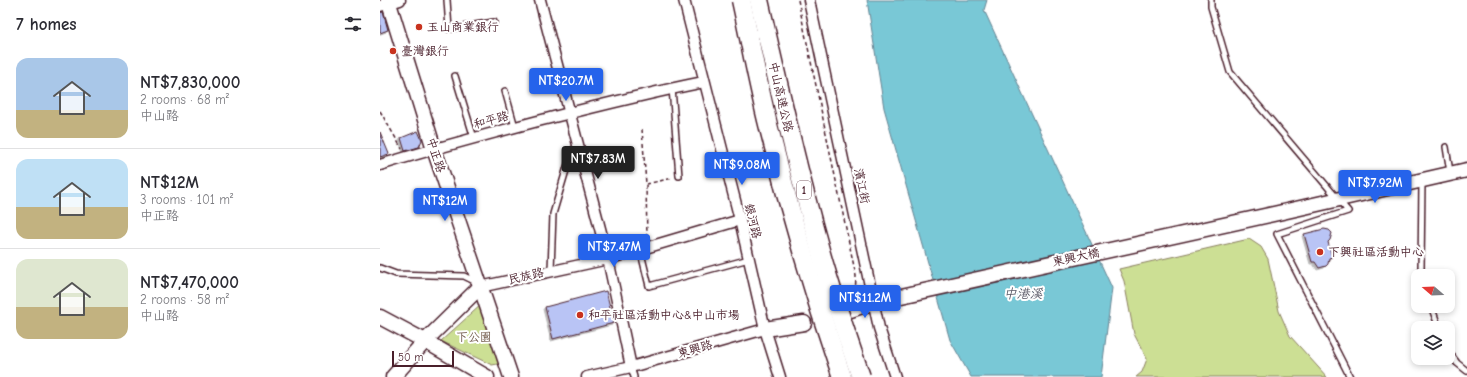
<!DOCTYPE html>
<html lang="en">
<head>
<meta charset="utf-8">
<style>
	body { margin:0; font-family:"Comic Neue","LXGW WenKai TC",sans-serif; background:#f7f7f7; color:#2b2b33; height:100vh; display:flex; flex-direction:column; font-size:15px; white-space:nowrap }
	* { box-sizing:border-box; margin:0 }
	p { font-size:13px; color:#7c7c81 }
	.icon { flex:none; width:22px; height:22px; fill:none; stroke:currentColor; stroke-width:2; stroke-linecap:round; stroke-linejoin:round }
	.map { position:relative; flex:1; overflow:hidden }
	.side { display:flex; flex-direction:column; background:#fff; width:380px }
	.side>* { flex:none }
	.needle { width:26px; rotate:289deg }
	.buttons { position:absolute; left:1031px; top:269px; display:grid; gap:8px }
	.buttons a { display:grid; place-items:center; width:44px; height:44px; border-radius:8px; background:#fff; box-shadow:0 2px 6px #0003; font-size:20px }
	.scale { position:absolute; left:12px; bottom:10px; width:62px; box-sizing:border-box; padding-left:4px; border:2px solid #4a1f2b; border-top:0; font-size:11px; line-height:14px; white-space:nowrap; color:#4a1f2b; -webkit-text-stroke:3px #fff; paint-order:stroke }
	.price { position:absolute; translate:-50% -34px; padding:0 9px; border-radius:4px; background:#2563eb; color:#fff; font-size:13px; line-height:26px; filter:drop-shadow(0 1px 2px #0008) }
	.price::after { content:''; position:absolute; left:50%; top:24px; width:12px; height:9px; margin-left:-6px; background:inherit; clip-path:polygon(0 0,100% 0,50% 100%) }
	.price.current { background:#222; color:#fff }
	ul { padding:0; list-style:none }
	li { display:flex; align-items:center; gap:12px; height:100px; padding:0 16px }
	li+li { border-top:1px solid #e1e1e2 }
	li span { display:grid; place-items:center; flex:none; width:112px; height:80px; border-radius:12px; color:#555 }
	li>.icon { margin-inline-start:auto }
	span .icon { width:48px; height:48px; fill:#fffc; stroke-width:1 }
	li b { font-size:17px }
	h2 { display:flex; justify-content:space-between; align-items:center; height:48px; padding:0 16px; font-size:17px }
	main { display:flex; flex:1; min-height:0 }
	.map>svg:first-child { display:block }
	.green { fill:#ccdf94; stroke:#8b7f60 }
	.water { fill:#79c8d6; stroke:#668492 }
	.building { fill:#b9c4f5; stroke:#4a1f2b; filter:url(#shadow) }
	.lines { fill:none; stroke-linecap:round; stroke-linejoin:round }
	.lane-casing { stroke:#4a1f2b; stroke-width:8 }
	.street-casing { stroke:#4a1f2b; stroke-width:13 }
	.secondary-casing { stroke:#4a1f2b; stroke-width:17 }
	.path { stroke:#4a1f2b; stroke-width:1.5; stroke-dasharray:4 3; stroke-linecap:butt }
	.lane { stroke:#fff; stroke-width:5 }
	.street { stroke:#fff; stroke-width:10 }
	.secondary { stroke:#fff; stroke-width:14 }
	.highway-bridge-casing { stroke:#4a1f2b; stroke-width:21; stroke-linecap:butt }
	.highway-bridge { stroke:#fff; stroke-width:18 }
	.poi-dot { fill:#c8321e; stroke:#fff; stroke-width:1.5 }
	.labels { text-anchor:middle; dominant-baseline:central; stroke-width:4; stroke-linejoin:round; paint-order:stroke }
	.shield { fill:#fff; stroke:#80626b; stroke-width:1 }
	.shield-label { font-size:11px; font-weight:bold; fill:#4a1f2b }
	.poi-label { font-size:12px; fill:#4a1f2b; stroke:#fff; text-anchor:start }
	.street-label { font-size:12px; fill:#4a1f2b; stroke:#fff }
	.park-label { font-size:12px; fill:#71594a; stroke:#fff }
	.water-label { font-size:13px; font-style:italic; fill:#5a5a67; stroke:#fff }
</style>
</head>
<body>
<main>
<section class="side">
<h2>7 homes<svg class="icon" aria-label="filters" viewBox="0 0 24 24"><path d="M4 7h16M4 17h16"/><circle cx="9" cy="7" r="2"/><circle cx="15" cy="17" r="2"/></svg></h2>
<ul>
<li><span style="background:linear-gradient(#a9c7e8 65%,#c2b280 0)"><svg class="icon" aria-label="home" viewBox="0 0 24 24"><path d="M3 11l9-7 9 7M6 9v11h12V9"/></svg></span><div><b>NT$7,830,000</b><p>2 rooms · 68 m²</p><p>中山路</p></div></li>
<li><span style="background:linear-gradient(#bfe0f5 60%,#c2b280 0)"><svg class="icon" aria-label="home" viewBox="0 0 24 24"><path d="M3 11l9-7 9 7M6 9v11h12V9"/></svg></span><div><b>NT$12M</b><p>3 rooms · 101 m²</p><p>中正路</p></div></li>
<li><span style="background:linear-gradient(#dfe7d0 60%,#c2b280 0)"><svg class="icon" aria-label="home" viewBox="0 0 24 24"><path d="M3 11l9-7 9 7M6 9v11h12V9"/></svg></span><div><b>NT$7,470,000</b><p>2 rooms · 58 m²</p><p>中山路</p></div></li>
</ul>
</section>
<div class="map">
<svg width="1087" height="377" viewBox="0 0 1087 377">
	<defs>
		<filter id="shadow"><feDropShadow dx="-2" dy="2" stdDeviation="0" flood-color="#0004"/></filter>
	</defs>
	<rect width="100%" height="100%" fill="#fff"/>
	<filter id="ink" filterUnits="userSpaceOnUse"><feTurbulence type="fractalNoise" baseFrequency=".025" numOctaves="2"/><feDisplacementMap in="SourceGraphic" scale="8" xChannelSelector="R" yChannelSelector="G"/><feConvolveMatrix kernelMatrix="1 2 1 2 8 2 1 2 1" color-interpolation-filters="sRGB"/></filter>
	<g filter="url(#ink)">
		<g class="green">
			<path d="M869,239l12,8 7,12 11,52 11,25 37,41h-191l6,-5 5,-13 -13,-25 -10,-53 -5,-12z"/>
			<path d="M102,304l21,59 -11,2 -51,-24z"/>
		</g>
		<path class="water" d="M487,0h120l-3,10 128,278 -11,89h-130l-21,-37 -66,-232z"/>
		<g class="building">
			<path d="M0,12h3l5,18 -8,3z"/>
			<path d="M38,131l4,9 -3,7 -14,4 -4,-13z"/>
			<path d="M0,132l9,22 -9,3z"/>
			<path d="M944,229l5,1 3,3 -2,7 -2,2 4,15 -3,1 -1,6 -2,2 -7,2 -4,-6h-3l-8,-28z"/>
			<path d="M226,291l8,32 -61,16 -8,-32z"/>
		</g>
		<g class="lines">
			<defs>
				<g id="lane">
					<path d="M67,0l2,29 45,-7"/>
					<path d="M831,0v7l19,65 118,139 -71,23 73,143"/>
					<path d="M75,76l19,62"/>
					<path d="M292,88l7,88"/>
					<path d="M125,91l10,36"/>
					<path d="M1066,147l4,25"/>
					<path d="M1042,181l-1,90 1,5"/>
					<path d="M260,249l9,37 100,-27"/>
					<path d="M0,268l16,6 68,2 12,6"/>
					<path d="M171,270l2,-56 14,-47 10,-24"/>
					<path d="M1051,306l8,22"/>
					<path d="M1068,351l9,12 10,8"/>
					<path d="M251,367l3,10"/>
				</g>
				<g id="street">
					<path d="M160,0l68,259 23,108"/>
					<path d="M304,0l56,220 25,109 15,48"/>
					<path d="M429,0l70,328 16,49"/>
					<path d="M0,6l20,-6"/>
					<path d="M0,165c52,-16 105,-30 158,-44 55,-14 110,-28 166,-39"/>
					<path d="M100,287l128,-28 132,-39"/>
					<path d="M207,377l44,-10 134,-38"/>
				</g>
				<g id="secondary">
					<path d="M8,0l46,149 77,228"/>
					<path d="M468,311l26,-9 404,-89 189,-43"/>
					<path d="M0,317l45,24 62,36"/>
					<path d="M385,329l39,-6"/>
					<path d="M13,377l32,-36 55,-54"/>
				</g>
			</defs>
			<use href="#lane" class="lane-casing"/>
			<use href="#street" class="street-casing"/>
			<use href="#secondary" class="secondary-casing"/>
			<g class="path">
				<path d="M418,0l58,276 -1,20"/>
				<path d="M0,111l22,38"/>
				<path d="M262,129l4,55 1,55"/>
				<path d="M266,184l27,-6"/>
			</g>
			<use href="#lane" class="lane"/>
			<use href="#street" class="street"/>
			<use href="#secondary" class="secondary"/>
			<defs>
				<g id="highway-bridge">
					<path d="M361,0c10,45 18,91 30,136 20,81 44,162 71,241"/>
					<path d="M379,0c18,80 36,160 58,239 12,46 28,92 44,138"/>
				</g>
			</defs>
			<use href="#highway-bridge" class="highway-bridge-casing"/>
			<use href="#highway-bridge" class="highway-bridge"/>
		</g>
	</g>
	<g class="poi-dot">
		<circle cx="39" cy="27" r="4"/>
		<circle cx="13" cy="51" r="4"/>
		<circle cx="940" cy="252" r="4"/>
		<circle cx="200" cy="315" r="4"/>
	</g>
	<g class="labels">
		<rect class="shield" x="417" y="181" width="14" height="18" rx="3"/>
		<g class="shield-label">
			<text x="424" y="190">1</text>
		</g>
		<g class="poi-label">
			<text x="47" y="27">玉山商業銀行</text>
			<text x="21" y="51">臺灣銀行</text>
			<text x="948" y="252">下興社區活動中心</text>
			<text x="208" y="315">和平社區活動中心&amp;中山市場</text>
		</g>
		<g class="street-label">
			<text transform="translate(401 97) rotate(77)">中山高速公路</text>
			<text transform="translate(111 120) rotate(-15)">和平路</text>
			<text transform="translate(56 155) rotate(72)">中正路</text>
			<text transform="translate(482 186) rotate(78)">濱江街</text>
			<text transform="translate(373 221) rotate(76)">銀河路</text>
			<text transform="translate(696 257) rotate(-12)">東興大橋</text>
			<text transform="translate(146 276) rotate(-13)">民族路</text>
			<text transform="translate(315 349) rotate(-16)">東興路</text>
		</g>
		<g class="park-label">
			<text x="94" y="337">下公園</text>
		</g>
		<g class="water-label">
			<text x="643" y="293">中港溪</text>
		</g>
	</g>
</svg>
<div class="buttons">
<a><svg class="needle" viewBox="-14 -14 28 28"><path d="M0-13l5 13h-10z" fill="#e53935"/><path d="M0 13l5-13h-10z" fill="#7c7c81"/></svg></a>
<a><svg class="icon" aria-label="layers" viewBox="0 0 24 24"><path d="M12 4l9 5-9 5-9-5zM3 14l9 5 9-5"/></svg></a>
</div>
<div class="scale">50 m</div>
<b class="price" style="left:186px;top:102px">NT$20.7M</b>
<b class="price current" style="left:218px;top:180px">NT$7.83M</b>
<b class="price" style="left:362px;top:186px">NT$9.08M</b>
<b class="price" style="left:995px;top:204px">NT$7.92M</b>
<b class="price" style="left:65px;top:222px">NT$12M</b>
<b class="price" style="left:234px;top:268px">NT$7.47M</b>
<b class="price" style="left:485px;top:319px">NT$11.2M</b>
</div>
</main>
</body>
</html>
